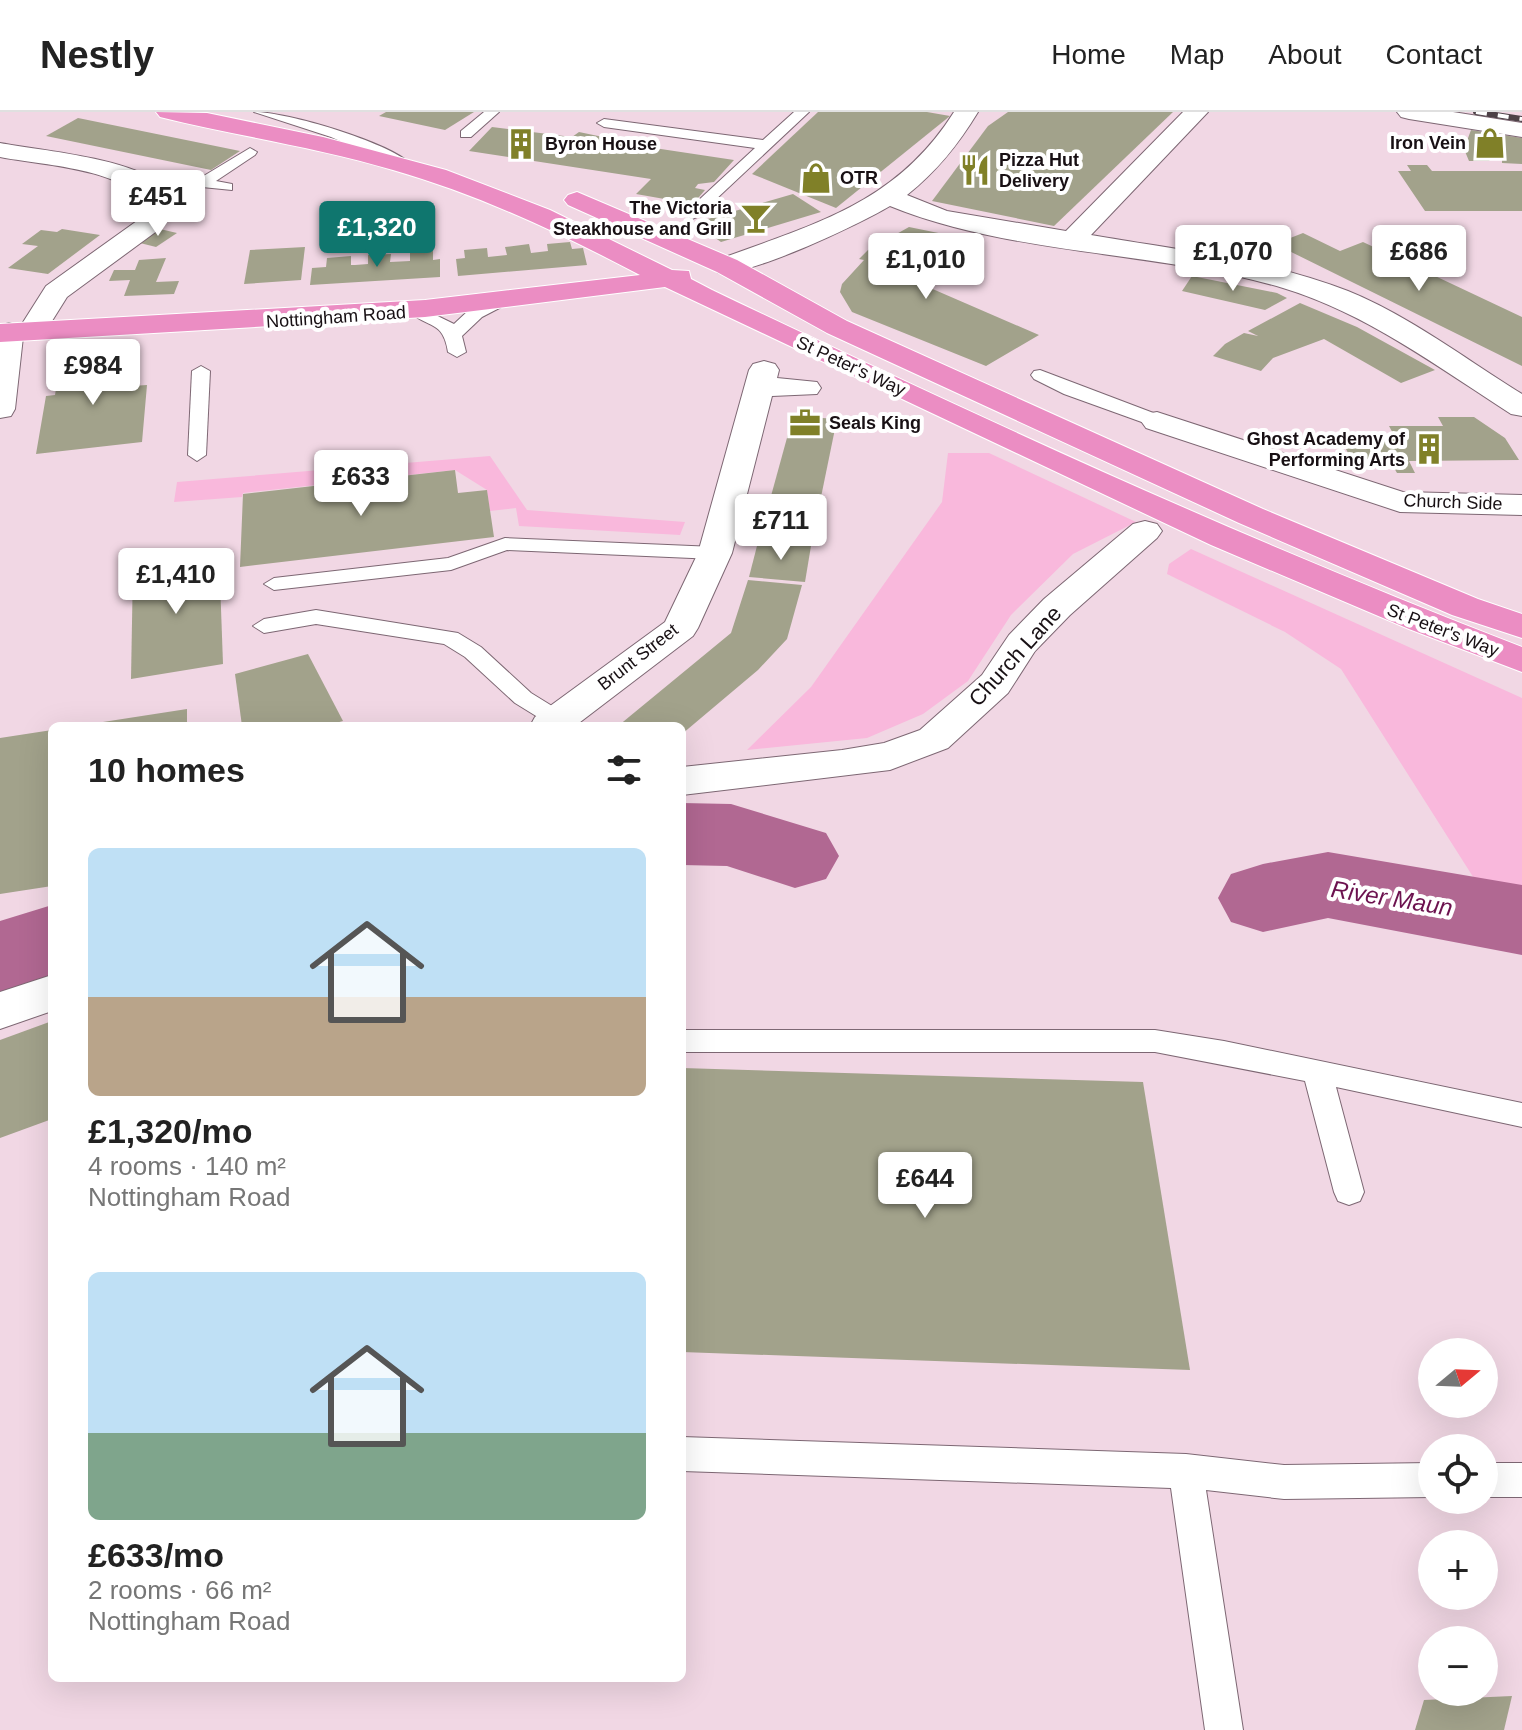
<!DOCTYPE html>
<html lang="en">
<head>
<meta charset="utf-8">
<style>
	body { margin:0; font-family:Helvetica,sans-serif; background:#f2f2f2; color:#222; height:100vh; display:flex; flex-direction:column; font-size:30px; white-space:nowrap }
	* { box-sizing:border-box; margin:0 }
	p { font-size:26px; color:#767676 }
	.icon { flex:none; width:44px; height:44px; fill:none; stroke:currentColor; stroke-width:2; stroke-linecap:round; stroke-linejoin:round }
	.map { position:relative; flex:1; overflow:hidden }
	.sheet { position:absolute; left:48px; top:610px; width:638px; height:960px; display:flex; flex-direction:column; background:#fff; border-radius:12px; box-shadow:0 8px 32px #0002 }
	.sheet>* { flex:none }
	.needle { width:52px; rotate:71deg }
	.controls { position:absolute; left:1418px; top:1226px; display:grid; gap:16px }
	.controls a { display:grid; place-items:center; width:80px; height:80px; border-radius:50%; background:#fff; box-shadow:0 8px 32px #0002; font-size:40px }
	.price { position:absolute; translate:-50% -68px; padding:0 18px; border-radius:8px; background:#fff; color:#222; font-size:26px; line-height:52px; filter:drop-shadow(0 2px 4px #0008) }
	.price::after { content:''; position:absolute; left:50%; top:48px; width:24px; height:18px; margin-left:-12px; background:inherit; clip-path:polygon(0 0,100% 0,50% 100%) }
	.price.active { background:#0f766e; color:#fff }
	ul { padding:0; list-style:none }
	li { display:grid; align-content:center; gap:16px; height:424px; padding:0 40px }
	li span { display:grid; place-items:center; height:248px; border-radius:12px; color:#555 }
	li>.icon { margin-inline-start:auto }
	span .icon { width:144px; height:144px; fill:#fffc; stroke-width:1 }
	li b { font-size:34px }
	h2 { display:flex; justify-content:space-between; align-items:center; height:96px; padding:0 40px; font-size:34px }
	header { display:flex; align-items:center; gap:48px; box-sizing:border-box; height:112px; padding:0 40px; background:#fff; border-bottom:2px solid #e0e0e0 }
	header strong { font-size:38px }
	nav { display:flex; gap:44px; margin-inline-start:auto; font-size:28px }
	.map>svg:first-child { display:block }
	.green { fill:#f9b8dc }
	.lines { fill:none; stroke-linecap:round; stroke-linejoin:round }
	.river { fill:#b16892; fill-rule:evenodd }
	.building { fill:#a2a28b }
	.lane-casing { stroke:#7d6773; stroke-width:2 }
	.street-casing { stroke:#7d6773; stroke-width:2 }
	.highway-casing { stroke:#fff; stroke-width:2 }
	.lane { fill:#fff; fill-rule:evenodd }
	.street { fill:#fff; fill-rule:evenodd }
	.highway { fill:#eb8dc3; fill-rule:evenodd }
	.rail-casing { stroke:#4d4147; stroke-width:6 }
	.rail { stroke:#fff; stroke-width:4; stroke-dasharray:11; stroke-linecap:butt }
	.labels { text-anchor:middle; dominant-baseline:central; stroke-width:8; stroke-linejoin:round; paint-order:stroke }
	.far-poi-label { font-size:18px; font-weight:bold; fill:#181014; stroke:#fff; text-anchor:start }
	.far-street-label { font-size:18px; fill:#181014; stroke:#fff }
	.street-label { font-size:22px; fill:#181014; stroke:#fff }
	.water-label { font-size:24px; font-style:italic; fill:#6c124f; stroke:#fff }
</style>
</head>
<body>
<header>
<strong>Nestly</strong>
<nav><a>Home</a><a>Map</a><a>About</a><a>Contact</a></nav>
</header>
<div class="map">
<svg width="1522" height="1618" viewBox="0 0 1522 1618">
	<rect width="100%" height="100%" fill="#f1d7e4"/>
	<g class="green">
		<path d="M948,341h41l147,69 -63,32 -62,61 -43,66 -45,33 -56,24 -120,12 64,-63 131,-185z"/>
		<path d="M490,344l37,54 158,12 -5,13 -161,-9 -3,-18 -26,3 -3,-21 -32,-20 -212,23 -1,4 -68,5 3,-20z"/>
		<path d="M1191,437l331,149v240l-12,-3 -169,-266 -56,-37 -118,-58 2,-10z"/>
	</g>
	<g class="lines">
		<g class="river">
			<path d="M682,691l49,1 95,29 13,23 -13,23 -31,9 -68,-22 -45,-1z"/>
			<path d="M1328,740l194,33v70l-194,-37 -65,14 -32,-10 -13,-24 13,-24 32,-10z"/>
			<path d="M52,793v72l-52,17v-73z"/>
		</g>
	</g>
	<g class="building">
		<path d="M386,0h88l-29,18 -66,-14z"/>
		<path d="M818,0h109l23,4 -114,92 -84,-34z"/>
		<path d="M1008,0h165l-119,114 -122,-25 56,-75z"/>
		<path d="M78,6l162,33 -29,19 -165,-34z"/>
		<path d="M492,15l80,10 7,-5 24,5 -2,3 133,20 -20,22 -16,2 -3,4 10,2 -12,14 -57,-10 15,-15 -182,-28z"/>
		<path d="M1471,18l51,8v26l-20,-1v-10l-5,-1 -8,9h-20l-5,-12z"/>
		<path d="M1407,53h20l5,6h90v40h-97l-27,-40h13z"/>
		<path d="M793,82l28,18 -100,30 -27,-19z"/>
		<path d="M1397,114l17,2 2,4 17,1 3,10 10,6 -25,10 -17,-9z"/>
		<path d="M909,115l49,10 -10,12 -21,-4 -4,6 -11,-3 -8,8 23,5 -5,7 17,3 -11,16 111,48 -53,31 -134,-54 -12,-20 2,-8 22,-24 -5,-1 9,-9z"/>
		<path d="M62,117l38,6 -52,39 -40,-6 30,-22 -16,-2 19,-14 16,2z"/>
		<path d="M160,117l17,4 -21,14 -16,-4z"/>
		<path d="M1303,121l37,18 23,-9 159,75v49l-247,-122z"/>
		<path d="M570,130l2,7 11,-1 4,17 -129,11 -2,-17 9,-1 -1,-8 23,-2 1,9 19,-2 -2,-8 24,-3 2,9 17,-2 -1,-7z"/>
		<path d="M305,135l-4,33 -57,4 6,-34z"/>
		<path d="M433,139v9l7,-1v18l-130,8 2,-17 14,-1 1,-9 24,-2v9h4l13,-1v-9l23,-1 -1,8 20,-1v-8z"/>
		<path d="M166,146l-10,24 23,-1 -5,13 -50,2 6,-16 -21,1 5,-11h21l4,-10z"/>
		<path d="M1192,164l85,17 10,5 -22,12 -83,-19z"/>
		<path d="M1300,191l57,24 78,43 -34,13 -77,-44 -51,19 -12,13 -48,-15 12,-12 19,-11 14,3 -10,-5z"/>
		<path d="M135,245l-3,29 15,-1 -5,57 -106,12 10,-58 9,-1 5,-30z"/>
		<path d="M793,304l44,3 -25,122 -52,-5z"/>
		<path d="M1438,305h36l31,21 14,22 -110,1 6,12h-18l-4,-7h-19l-5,-7h-18l-10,-20h55l-7,-13h54z"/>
		<path d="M455,358l3,23 29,-3 7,47 -254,30 3,-73z"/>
		<path d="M758,430l53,4 -6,36 -56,-5z"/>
		<path d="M219,441l4,111 -92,15 2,-113z"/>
		<path d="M748,468l54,5 -15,54 -29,31 -76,64v-8h-64l113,-93z"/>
		<path d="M308,542l35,67 -18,5h-83l-7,-52z"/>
		<path d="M187,597v17h-97v-2z"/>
		<path d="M52,618v156l-52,8v-156z"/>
		<path d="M52,909v98l-52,19v-98z"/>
		<path d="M682,956l461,14 47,288 -508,-18z"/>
		<path d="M1512,1584l-8,34h-89l9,-30z"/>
	</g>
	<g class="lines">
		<defs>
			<g id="lane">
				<path d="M254,0c34,0 133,30 157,52l-7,4 -5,-1 -68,-30z"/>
				<path d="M484,0h15l-28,25h-10v-6z"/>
				<path d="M794,0h15l-112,105 -5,2 -8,-5 3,-3 68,-63 -151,-21 -7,-4 7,-4 159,21z"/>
				<path d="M250,36l7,4 -2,3 -39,26 16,3v6l-30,-3 -48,11 -7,-4 2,-3 48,-11z"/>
				<path d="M499,187l8,5 -25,13 -20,19 4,16 -9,5 -9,-5c-5,-33 -21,-23 -39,-41l8,-5 37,18 16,-15z"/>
				<path d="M201,254l9,5 -4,84 -9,6 -9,-6 4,-84z"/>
				<path d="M1040,258l124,47 2,4 -2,4h-14l-86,-31 -30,-15 -3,-4 3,-4z"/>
				<path d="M505,426l210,9 10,6 -10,6 -208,-9 -56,20 -177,20 -10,-6 10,-6 174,-20z"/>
				<path d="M316,498l142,23 23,14 50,46 34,21 3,5 -3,5h-16l-34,-21 -50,-46 -21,-13 -128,-20 -52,9 -11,-7 11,-7z"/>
				<path d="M682,918h473l69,11 298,62v24l-186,-40 28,105 -4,9 -11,4 -11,-4 -4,-9 -29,-111 -150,-29h-473z"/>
				<path d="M682,1325l504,17 98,11 148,-2v34l-148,2 -78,-9 37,240h-38l-34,-242 -489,-17z"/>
				<rect x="1484" y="1351" width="38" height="34"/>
			</g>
			<g id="street">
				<path d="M954,0h24c-20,33 -41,59 -71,83l40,16 119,20 117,-119h25l-117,123c86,15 176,24 257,56 60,24 119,69 174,103v22l-11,-2c-73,-47 -145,-101 -228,-126 -128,-38 -270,-32 -393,-82 -28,17 -145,73 -173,66l-4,-6 4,-6c97,-36 179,-56 237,-148z"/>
				<path d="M1397,0h56l69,11v14l-113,-18 -8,-2z"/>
				<path d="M0,31c38,7 128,15 156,39 7,7 12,17 16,26l-11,20 -94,69 -25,40h-19l-8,72 -4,7 -11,2v-92l9,-3 11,4 26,-41 95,-68 5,-10c-15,-40 -108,-43 -146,-51z"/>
				<path d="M764,249l11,3 4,6 -2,8 40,4 4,6 -4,6 -45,2 -40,157 -34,75 -5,8 -118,90h-45l5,-9 130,-95 33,-69 51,-183 4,-6z"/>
				<path d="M1157,300l246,80 119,3v20l-122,-3 -254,-84 -5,-7 5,-7z"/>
				<path d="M1145,409l12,3 5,7 -5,7 -87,77 -35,36 -27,42 -60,55 -58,22 -208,25v-28l160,-17 42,-7 36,-13 62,-55 27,-40 35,-36 89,-75z"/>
				<path d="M52,863v36l-52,18v-37z"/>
			</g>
			<g id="highway">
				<path d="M156,0l51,1 116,24 123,33 104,40 122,60 17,1 2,8 21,11c266,127 534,251 810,357v25l-113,-43 -198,-84 -546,-258 -240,30 -425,25v-18l425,-24 215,-25c-80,-42 -160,-80 -247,-105 -77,-23 -156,-34 -233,-53z"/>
				<path d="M577,80l160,68 110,61 416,188 215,90 44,15v24l-70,-23 -213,-92 -412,-190 -110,-61 -149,-67 -4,-5 4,-5z"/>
			</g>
		</defs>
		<use href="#lane" class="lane-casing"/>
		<use href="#street" class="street-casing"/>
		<use href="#highway" class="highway-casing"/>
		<use href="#lane" class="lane"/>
		<use href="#street" class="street"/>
		<use href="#highway" class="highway"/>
		<defs>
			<path id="rail" d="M1476,0l46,7"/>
		</defs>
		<use href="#rail" class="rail-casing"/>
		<use href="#rail" class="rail"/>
	</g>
	<defs>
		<symbol id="shop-bare" viewBox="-9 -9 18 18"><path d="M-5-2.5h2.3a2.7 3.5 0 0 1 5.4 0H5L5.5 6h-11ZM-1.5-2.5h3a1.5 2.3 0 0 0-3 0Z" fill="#808028" stroke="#fff" stroke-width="2.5" paint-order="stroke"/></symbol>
		<symbol id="building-bare" viewBox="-9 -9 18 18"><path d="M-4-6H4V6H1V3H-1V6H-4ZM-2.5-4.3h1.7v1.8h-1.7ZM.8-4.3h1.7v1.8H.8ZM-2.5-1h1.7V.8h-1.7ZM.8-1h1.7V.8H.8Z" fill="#808028" stroke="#fff" stroke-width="2.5" paint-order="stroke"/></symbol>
		<symbol id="restaurant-bare" viewBox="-9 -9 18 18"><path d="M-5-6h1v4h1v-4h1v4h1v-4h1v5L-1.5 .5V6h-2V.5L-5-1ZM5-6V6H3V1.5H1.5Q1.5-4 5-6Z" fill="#808028" stroke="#fff" stroke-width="2.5" paint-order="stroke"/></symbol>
		<symbol id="bar-bare" viewBox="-9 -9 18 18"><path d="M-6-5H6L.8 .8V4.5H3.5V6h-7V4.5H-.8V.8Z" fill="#808028" stroke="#fff" stroke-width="2.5" paint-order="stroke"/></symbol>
		<symbol id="office-bare" viewBox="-9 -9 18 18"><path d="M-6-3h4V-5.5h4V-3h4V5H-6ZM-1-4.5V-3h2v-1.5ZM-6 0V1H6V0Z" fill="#808028" stroke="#fff" stroke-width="2.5" paint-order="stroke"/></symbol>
	</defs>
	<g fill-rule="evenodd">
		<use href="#shop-bare" x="1468" y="9" width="44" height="44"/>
		<use href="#building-bare" x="499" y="10" width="44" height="44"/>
		<use href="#restaurant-bare" x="953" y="36" width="44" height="44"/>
		<use href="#shop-bare" x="794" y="44" width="44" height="44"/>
		<use href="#bar-bare" x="734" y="84" width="44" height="44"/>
		<use href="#office-bare" x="783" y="289" width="44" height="44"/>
		<use href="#building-bare" x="1407" y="315" width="44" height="44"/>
	</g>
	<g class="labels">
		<g class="far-poi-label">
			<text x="1466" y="31" text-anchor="end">Iron Vein</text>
			<text x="545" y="32">Byron House</text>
			<text x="999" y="48">Pizza Hut<tspan x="999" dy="21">Delivery</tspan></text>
			<text x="840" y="66">OTR</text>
			<text x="732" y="96" text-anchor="end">The Victoria<tspan x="732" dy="21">Steakhouse and Grill</tspan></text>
			<text x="829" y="311">Seals King</text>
			<text x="1405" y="327" text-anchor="end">Ghost Academy of<tspan x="1405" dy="21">Performing Arts</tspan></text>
		</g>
		<g class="far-street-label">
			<text transform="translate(336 205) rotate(-4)">Nottingham Road</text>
			<text transform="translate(851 254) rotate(25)">St Peter's Way</text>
			<text transform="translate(1453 390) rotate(2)">Church Side</text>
			<text transform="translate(1443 518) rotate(21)">St Peter's Way</text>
			<text transform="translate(638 545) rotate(-38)">Brunt Street</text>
		</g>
		<g class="street-label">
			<text transform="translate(1015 544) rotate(-48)">Church Lane</text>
		</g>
		<g class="water-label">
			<text transform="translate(1392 786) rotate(9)">River Maun</text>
		</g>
	</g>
</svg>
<div class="controls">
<a><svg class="needle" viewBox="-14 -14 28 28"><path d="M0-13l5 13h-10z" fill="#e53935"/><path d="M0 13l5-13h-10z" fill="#767676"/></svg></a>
<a><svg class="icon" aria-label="locate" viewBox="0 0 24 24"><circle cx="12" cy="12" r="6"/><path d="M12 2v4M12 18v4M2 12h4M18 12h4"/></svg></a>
<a>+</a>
<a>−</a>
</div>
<b class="price" style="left:158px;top:126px">£451</b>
<b class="price active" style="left:377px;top:157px">£1,320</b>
<b class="price" style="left:1233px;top:181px">£1,070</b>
<b class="price" style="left:1419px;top:181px">£686</b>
<b class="price" style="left:926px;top:189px">£1,010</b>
<b class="price" style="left:93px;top:295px">£984</b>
<b class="price" style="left:361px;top:406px">£633</b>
<b class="price" style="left:781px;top:450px">£711</b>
<b class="price" style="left:176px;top:504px">£1,410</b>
<b class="price" style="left:925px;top:1108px">£644</b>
<section class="sheet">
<h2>10 homes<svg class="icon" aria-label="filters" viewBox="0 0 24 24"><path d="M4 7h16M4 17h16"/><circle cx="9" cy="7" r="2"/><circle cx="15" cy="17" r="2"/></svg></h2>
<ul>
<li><span style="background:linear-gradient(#bfe0f5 60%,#b9a48a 0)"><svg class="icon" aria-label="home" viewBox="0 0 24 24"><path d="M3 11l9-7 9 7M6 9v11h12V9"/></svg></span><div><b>£1,320/mo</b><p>4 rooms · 140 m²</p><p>Nottingham Road</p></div></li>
<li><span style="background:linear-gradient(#bfe0f5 65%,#7fa58c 0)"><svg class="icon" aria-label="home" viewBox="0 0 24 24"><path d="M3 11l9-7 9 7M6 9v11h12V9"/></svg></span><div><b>£633/mo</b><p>2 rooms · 66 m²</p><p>Nottingham Road</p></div></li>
</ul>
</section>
</div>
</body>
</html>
